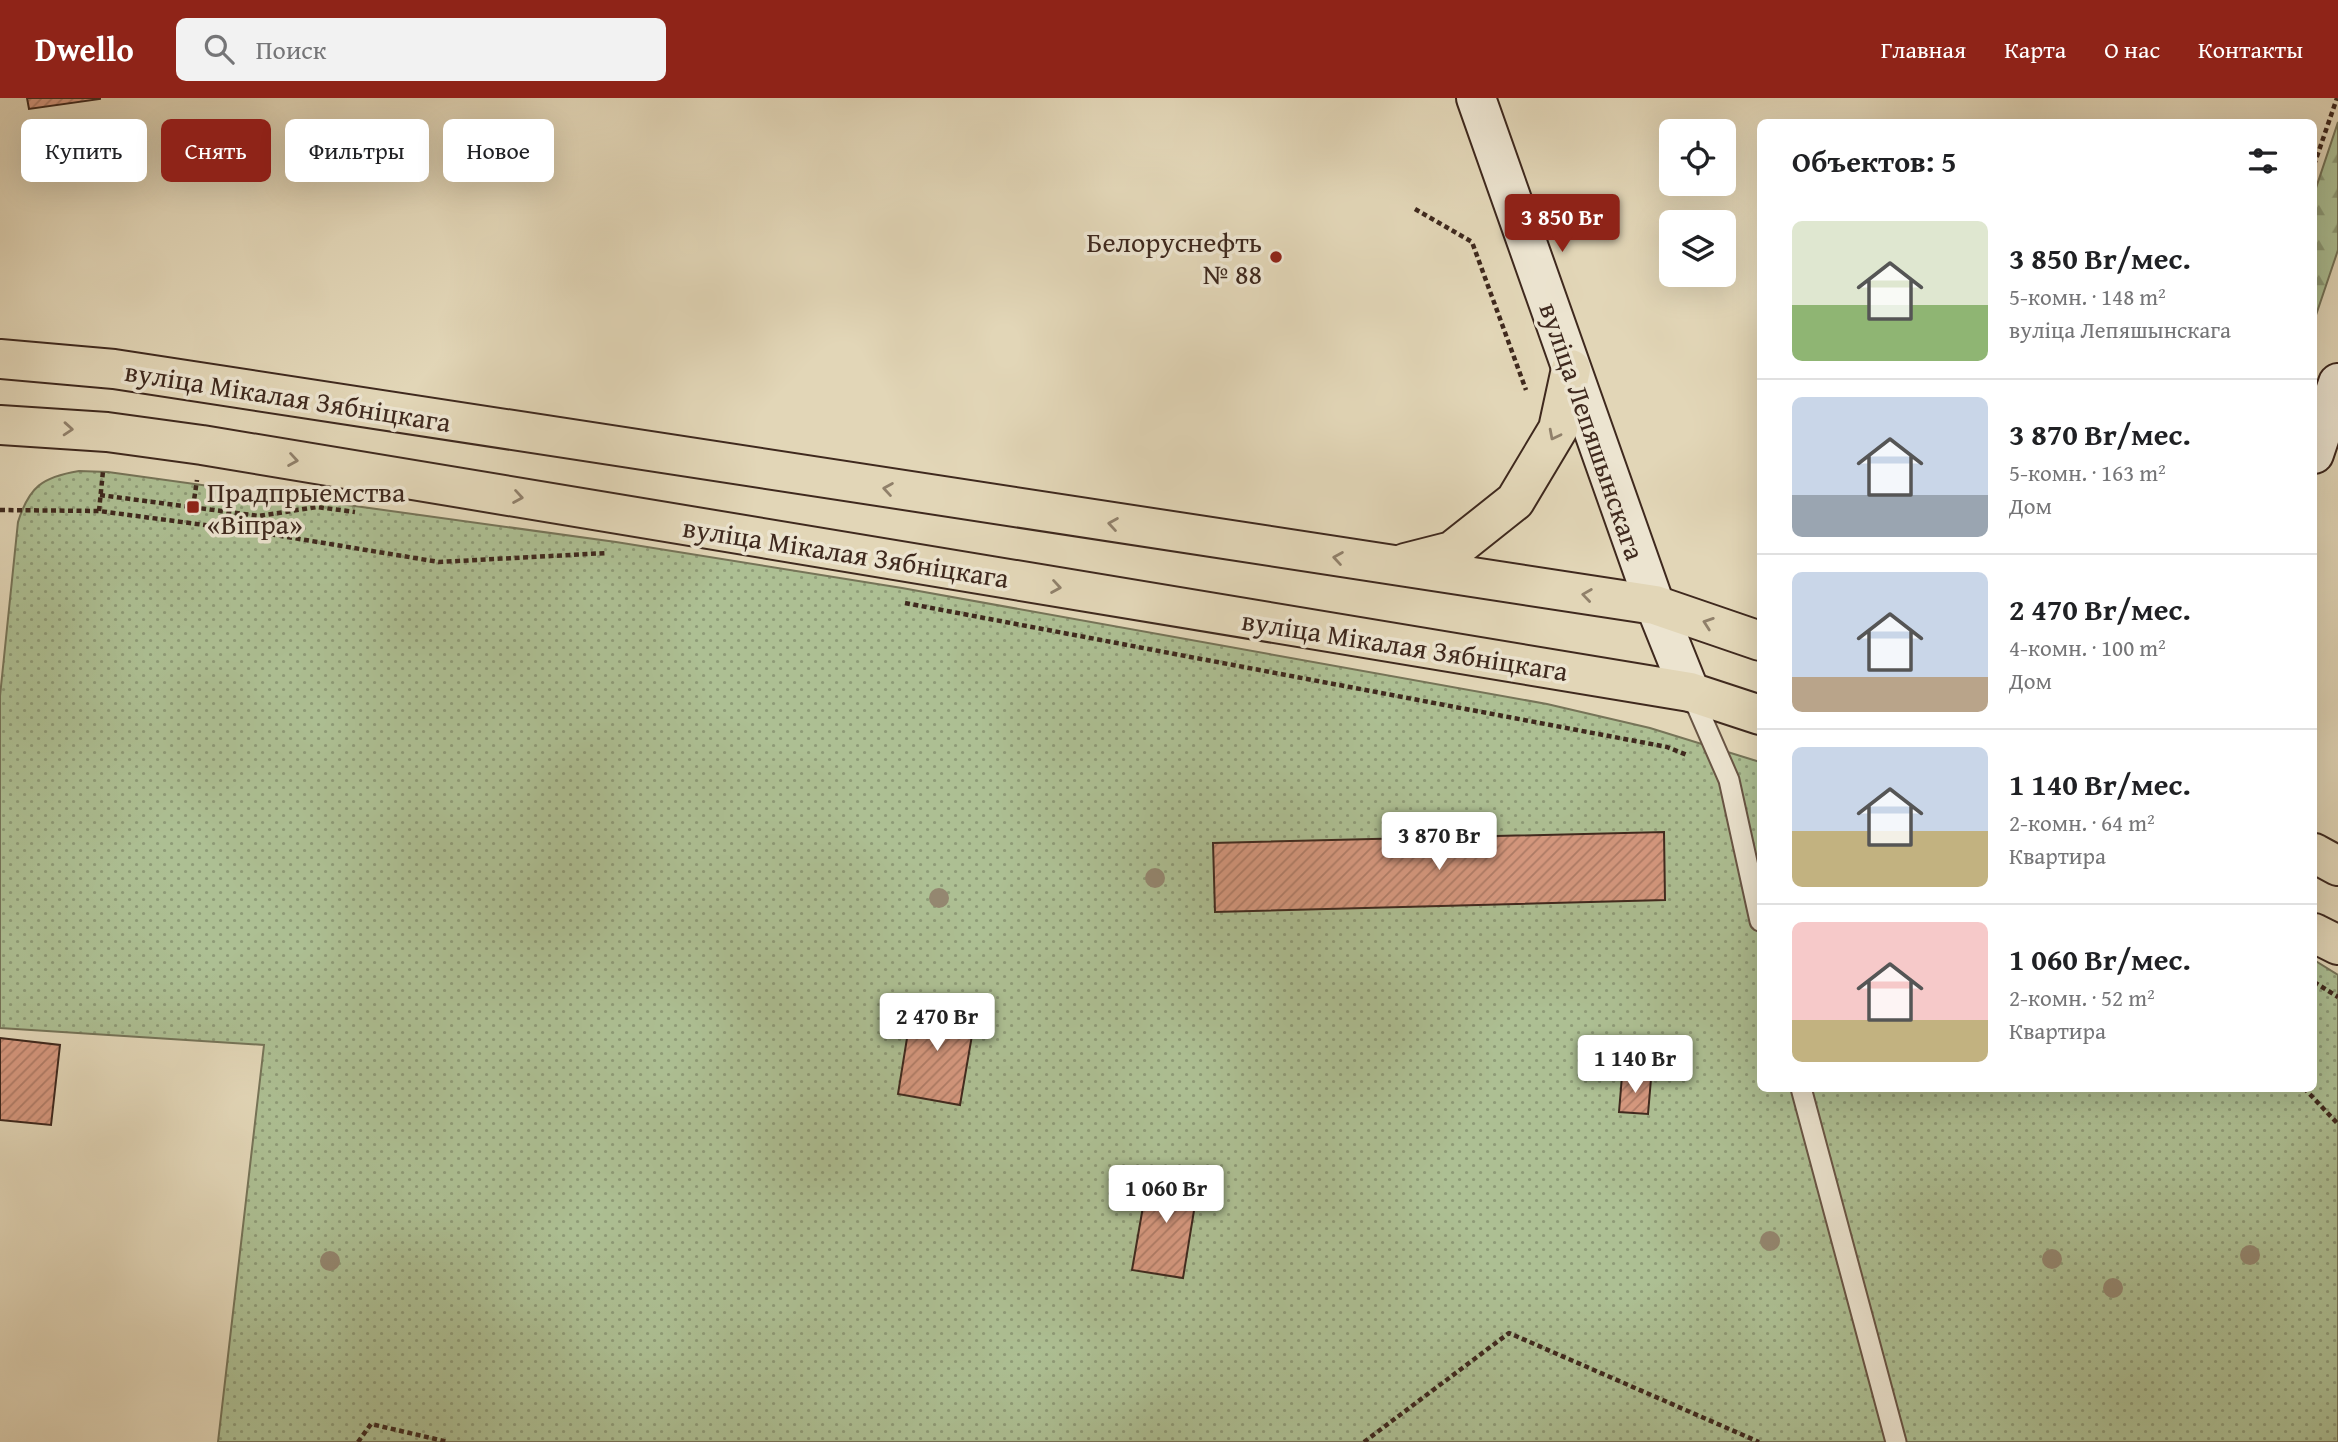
<!DOCTYPE html>
<html lang="ru">
<head>
<meta charset="utf-8">
<style>
	body { margin:0; font-family:"Gentium Book Plus",serif; background:#f2f2f2; color:#202124; height:100vh; display:flex; flex-direction:column; font-size:26px; white-space:nowrap }
	* { box-sizing:border-box; margin:0 }
	p { font-size:23px; color:#757577 }
	.icon { flex:none; width:38px; height:38px; fill:none; stroke:currentColor; stroke-width:2; stroke-linecap:round; stroke-linejoin:round }
	.map { position:relative; flex:1; overflow:hidden }
	.panel { position:absolute; left:1757px; top:21px; width:560px; height:973px; display:flex; flex-direction:column; background:#fff; border-radius:10px; box-shadow:0 7px 28px #0002 }
	.panel>* { flex:none }
	.top-card { position:absolute; left:21px; top:21px; width:665px; height:63px; display:flex; gap:14px }
	.fabs { position:absolute; left:1659px; top:21px; display:grid; gap:14px }
	.fabs a { display:grid; place-items:center; width:77px; height:77px; border-radius:10px; background:#fff; box-shadow:0 7px 28px #0002; font-size:35px }
	.price { position:absolute; translate:-50% -60px; padding:0 16px; border-radius:7px; background:#fff; color:#222; font-size:23px; line-height:46px; filter:drop-shadow(0 2px 4px #0008) }
	.price::after { content:''; position:absolute; left:50%; top:42px; width:21px; height:16px; margin-left:-10px; background:inherit; clip-path:polygon(0 0,100% 0,50% 100%) }
	.price.selected { background:#8f2418; color:#fff }
	ul { padding:0; list-style:none }
	li { display:flex; align-items:center; gap:21px; height:175px; padding:0 35px }
	li+li { border-top:2px solid #e0e0e0 }
	li span { display:grid; place-items:center; flex:none; width:196px; height:140px; border-radius:10px; color:#555 }
	li>.icon { margin-inline-start:auto }
	span .icon { width:84px; height:84px; fill:#fffc; stroke-width:1 }
	li b { font-size:30px }
	h2 { display:flex; justify-content:space-between; align-items:center; height:84px; padding:0 35px; font-size:30px }
	.chip { padding:0 24px; border-radius:10px; background:#fff; box-shadow:0 7px 28px #0002; font-size:24px; line-height:63px }
	.chip.selected { background:#8f2418; color:#fff }
	header { display:flex; align-items:center; gap:42px; box-sizing:border-box; height:98px; padding:0 35px; background:#8f2418; color:#fff }
	header strong { font-size:33px }
	nav { display:flex; gap:38px; margin-inline-start:auto; font-size:24px }
	.search { width:490px; height:63px; background:#f2f2f2; display:flex; align-items:center; gap:18px; box-sizing:border-box; padding:0 24px; border-radius:10px; color:#757577; font-size:26px }
	.map>svg:first-child { display:block }
	.grass { fill:url(#grass-dots); stroke:#767458; stroke-width:2 }
	.forest { fill:url(#forest-firs); stroke:#767458; stroke-width:2 }
	.building { fill:url(#building-hatch); stroke:#3f291e; stroke-width:2 }
	.lines { fill:none; stroke-linecap:round; stroke-linejoin:round }
	.lane-casing { stroke:#685444; stroke-width:23 }
	.secondary-casing { stroke:#3f291e; stroke-width:42 }
	.primary-casing { stroke:#3f291e; stroke-width:42 }
	.path { stroke:#3f291e; stroke-width:4.5; stroke-dasharray:5 3.5; stroke-linecap:butt }
	.lane { stroke:#ece4d0; stroke-width:19 }
	.secondary { stroke:#ece4d0; stroke-width:38 }
	.primary { stroke:#e2d6b7; stroke-width:38 }
	.tree { fill:#948770 }
	.oneway { stroke:#90806a }
	.poi-dot { fill:#8f2418; stroke:#ece4d0; stroke-width:2.5 }
	.labels { text-anchor:middle; dominant-baseline:central; stroke-width:7; stroke-linejoin:round; paint-order:stroke }
	.poi-label { font-size:28px; fill:#3f291e; stroke:#ece4d0; text-anchor:end }
	.street-label { font-size:28px; fill:#3f291e; stroke:#ece4d0 }
</style>
</head>
<body>
<header>
<strong>Dwello</strong>
<div class="search"><svg class="icon" aria-label="search" viewBox="0 0 24 24"><circle cx="10" cy="10" r="6"/><path d="M15 15l6 6"/></svg>Поиск</div>
<nav><a>Главная</a><a>Карта</a><a>О нас</a><a>Контакты</a></nav>
</header>
<div class="map">
<svg width="2338" height="1344" viewBox="0 0 2338 1344">
	<defs>
		<pattern id="grass-dots" width="8" height="8" patternUnits="userSpaceOnUse" patternTransform="scale(1.75)"><rect width="8" height="8" fill="#adbf93"/><path d="M2 2h.1M6 6h.1" fill="none" stroke="#8e9b77" stroke-width="1.8" stroke-linecap="round"/></pattern>
		<pattern id="forest-firs" width="22" height="20" patternUnits="userSpaceOnUse" patternTransform="scale(1.75)"><rect width="22" height="20" fill="#adbf93"/><path d="M5 1l3.5 6h-7zM16 11l3.5 6h-7z" fill="#8e9b77"/></pattern>
		<pattern id="building-hatch" width="6" height="6" patternUnits="userSpaceOnUse" patternTransform="scale(1.75)"><rect width="6" height="6" fill="#d6987f"/><path d="M-1 1l2-2M0 6l6-6M5 7l2-2" fill="none" stroke="#af7c67"/></pattern>
	</defs>
	<rect width="100%" height="100%" fill="#e2d6b7"/>
	<filter id="stains"><feTurbulence type="fractalNoise" baseFrequency=".00286" numOctaves="4"/><feColorMatrix values="0 0 0 0 .2 0 0 0 0 .09 0 0 0 0 .02 0 0 0 .5 -.17"/></filter>
	<radialGradient id="worn" r=".72"><stop offset=".6" stop-color="#630" stop-opacity="0"/><stop offset="1" stop-color="#630" stop-opacity=".3"/></radialGradient>
	<path class="grass" d="M79,373l29,1 508,70 286,46 645,116 103,24 110,34v326h554v-128l24,15v467h-2120l46,-397 -264,-17v-332l18,-174c11,-35 24,-45 61,-51z"/>
	<path class="forest" d="M2338,24v128l-24,71v-127z"/>
	<g class="building">
		<path d="M27,0h73v1l-71,10z"/>
		<path d="M1664,734l1,68 -450,12 -2,-69z"/>
		<path d="M913,903l63,11 -16,93 -62,-11z"/>
		<path d="M0,940l60,7 -9,80 -51,-5z"/>
		<path d="M1622,978l29,3 -3,35 -29,-2z"/>
		<path d="M1149,1074l50,8 -16,98 -51,-8z"/>
	</g>
	<g class="lines">
		<defs>
			<g id="lane">
				<path d="M1691,595l38,87 31,141"/>
				<path d="M1801,990l95,354"/>
			</g>
			<g id="secondary">
				<path d="M1476,0l179,507 35,87"/>
				<path d="M2314,356l24,-71"/>
			</g>
			<g id="primary">
				<path d="M0,261l114,10 1541,236 105,36"/>
				<path d="M0,327l107,7 95,13 1488,247 70,23"/>
				<path d="M1405,465l47,-12 63,-50 43,-72 13,-60"/>
				<path d="M2314,755l24,13"/>
				<path d="M2314,835l24,12"/>
			</g>
		</defs>
		<use href="#lane" class="lane-casing"/>
		<use href="#secondary" class="secondary-casing"/>
		<use href="#primary" class="primary-casing"/>
		<g class="path">
			<path d="M2314,67l23,-67"/>
			<path d="M1415,111l57,33 54,148"/>
			<path d="M100,397l159,21 58,-9 38,5"/>
			<path d="M193,409l4,-27"/>
			<path d="M0,412l99,1 158,21 182,30 168,-9"/>
			<path d="M99,413l4,-40"/>
			<path d="M257,434l2,-16"/>
			<path d="M905,505l762,144 20,8"/>
			<path d="M2314,884l24,15"/>
			<path d="M2304,990l34,36"/>
			<path d="M358,1344l13,-18 77,18"/>
			<path d="M1364,1344l145,-109 250,109"/>
		</g>
		<use href="#lane" class="lane"/>
		<use href="#secondary" class="secondary"/>
		<use href="#primary" class="primary"/>
	</g>
	<g class="tree">
		<circle cx="1155" cy="780" r="10"/>
		<circle cx="939" cy="800" r="10"/>
		<circle cx="1770" cy="1143" r="10"/>
		<circle cx="2250" cy="1157" r="10"/>
		<circle cx="2052" cy="1161" r="10"/>
		<circle cx="330" cy="1163" r="10"/>
		<circle cx="2113" cy="1190" r="10"/>
	</g>
	<defs><path id="oneway-chevron" d="M-2-3.5L2.5 0L-2 3.5" fill="none" stroke-width="1.6" stroke-linecap="round" stroke-linejoin="round" transform="scale(1.75)"/></defs>
	<g class="oneway">
		<use href="#oneway-chevron" transform="translate(68 331) rotate(4)"/>
		<use href="#oneway-chevron" transform="translate(1554 337) rotate(117)"/>
		<use href="#oneway-chevron" transform="translate(293 362) rotate(9)"/>
		<use href="#oneway-chevron" transform="translate(888 391) rotate(-171)"/>
		<use href="#oneway-chevron" transform="translate(518 399) rotate(9)"/>
		<use href="#oneway-chevron" transform="translate(1113 426) rotate(-171)"/>
		<use href="#oneway-chevron" transform="translate(1338 460) rotate(-171)"/>
		<use href="#oneway-chevron" transform="translate(1056 489) rotate(9)"/>
		<use href="#oneway-chevron" transform="translate(1587 497) rotate(-172)"/>
		<use href="#oneway-chevron" transform="translate(1708 525) rotate(-161)"/>
	</g>
	<g class="poi-dot">
		<circle cx="1276" cy="159" r="7"/>
		<rect x="186" y="402" width="14" height="14" rx="3.5"/>
	</g>
	<g class="labels">
		<g class="poi-label">
			<text x="1262" y="143">Белоруснефть<tspan x="1262" dy="32">№ 88</tspan></text>
			<text x="207" y="393" text-anchor="start">Прадпрыемства<tspan x="207" dy="32">«Віпра»</tspan></text>
		</g>
		<g class="street-label">
			<text transform="translate(288 298) rotate(9)">вуліца Мікалая Зябніцкага</text>
			<text transform="translate(1593 333) rotate(71)">вуліца Лепяшынскага</text>
			<text transform="translate(846 454) rotate(9)">вуліца Мікалая Зябніцкага</text>
			<text transform="translate(1405 547) rotate(9)">вуліца Мікалая Зябніцкага</text>
		</g>
	</g>
	<rect width="100%" height="100%" filter="url(#stains)"/>
	<rect width="100%" height="100%" fill="url(#worn)"/>
</svg>
<div class="fabs">
<a><svg class="icon" aria-label="locate" viewBox="0 0 24 24"><circle cx="12" cy="12" r="6"/><path d="M12 2v4M12 18v4M2 12h4M18 12h4"/></svg></a>
<a><svg class="icon" aria-label="layers" viewBox="0 0 24 24"><path d="M12 4l9 5-9 5-9-5zM3 14l9 5 9-5"/></svg></a>
</div>
<b class="price selected" style="left:1562px;top:156px">3 850 Br</b>
<b class="price" style="left:1439px;top:774px">3 870 Br</b>
<b class="price" style="left:937px;top:955px">2 470 Br</b>
<b class="price" style="left:1635px;top:997px">1 140 Br</b>
<b class="price" style="left:1166px;top:1127px">1 060 Br</b>
<div class="top-card">
<a class="chip">Купить</a>
<a class="chip selected">Снять</a>
<a class="chip">Фильтры</a>
<a class="chip">Новое</a>
</div>
<section class="panel">
<h2>Объектов: 5<svg class="icon" aria-label="filters" viewBox="0 0 24 24"><path d="M4 7h16M4 17h16"/><circle cx="9" cy="7" r="2"/><circle cx="15" cy="17" r="2"/></svg></h2>
<ul>
<li><span style="background:linear-gradient(#dfe7d0 60%,#8fb573 0)"><svg class="icon" aria-label="home" viewBox="0 0 24 24"><path d="M3 11l9-7 9 7M6 9v11h12V9"/></svg></span><div><b>3 850 Br/мес.</b><p>5-комн. · 148 m²</p><p>вуліца Лепяшынскага</p></div></li>
<li><span style="background:linear-gradient(#c9d6e8 70%,#9aa5b1 0)"><svg class="icon" aria-label="home" viewBox="0 0 24 24"><path d="M3 11l9-7 9 7M6 9v11h12V9"/></svg></span><div><b>3 870 Br/мес.</b><p>5-комн. · 163 m²</p><p>Дом</p></div></li>
<li><span style="background:linear-gradient(#c9d6e8 75%,#b9a48a 0)"><svg class="icon" aria-label="home" viewBox="0 0 24 24"><path d="M3 11l9-7 9 7M6 9v11h12V9"/></svg></span><div><b>2 470 Br/мес.</b><p>4-комн. · 100 m²</p><p>Дом</p></div></li>
<li><span style="background:linear-gradient(#c9d6e8 60%,#c2b280 0)"><svg class="icon" aria-label="home" viewBox="0 0 24 24"><path d="M3 11l9-7 9 7M6 9v11h12V9"/></svg></span><div><b>1 140 Br/мес.</b><p>2-комн. · 64 m²</p><p>Квартира</p></div></li>
<li><span style="background:linear-gradient(#f6c9c9 70%,#c2b280 0)"><svg class="icon" aria-label="home" viewBox="0 0 24 24"><path d="M3 11l9-7 9 7M6 9v11h12V9"/></svg></span><div><b>1 060 Br/мес.</b><p>2-комн. · 52 m²</p><p>Квартира</p></div></li>
</ul>
</section>
</div>
</body>
</html>
